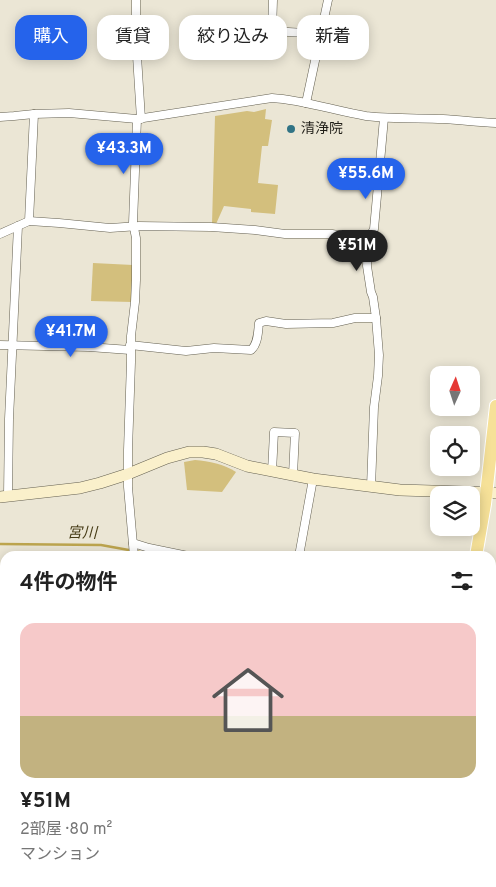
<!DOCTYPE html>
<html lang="ja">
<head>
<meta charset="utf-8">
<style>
	body { margin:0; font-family:Overpass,"Noto Sans JP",sans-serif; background:#f2f2f2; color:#222; height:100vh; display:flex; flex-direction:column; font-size:19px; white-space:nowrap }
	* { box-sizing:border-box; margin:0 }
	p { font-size:16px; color:#767676 }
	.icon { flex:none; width:28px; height:28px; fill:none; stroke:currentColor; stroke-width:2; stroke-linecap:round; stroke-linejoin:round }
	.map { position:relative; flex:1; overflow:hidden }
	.details { position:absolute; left:0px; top:551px; width:496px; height:336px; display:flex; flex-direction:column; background:#fff; border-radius:15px 15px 0 0; box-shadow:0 2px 12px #0003 }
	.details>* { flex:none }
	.banner { position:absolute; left:15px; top:15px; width:466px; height:45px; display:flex; gap:10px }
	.needle { width:32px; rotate:3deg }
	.fabs { position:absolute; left:430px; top:366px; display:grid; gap:10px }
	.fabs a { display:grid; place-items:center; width:50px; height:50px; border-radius:10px; background:#fff; box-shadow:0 2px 12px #0003; font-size:25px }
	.price { position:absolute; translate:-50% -42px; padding:0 11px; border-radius:18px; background:#2563eb; color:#fff; font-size:16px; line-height:32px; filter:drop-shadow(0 1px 2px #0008) }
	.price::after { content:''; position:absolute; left:50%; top:30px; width:15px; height:11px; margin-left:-8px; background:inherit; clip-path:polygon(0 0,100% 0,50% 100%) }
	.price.current { background:#222; color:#fff }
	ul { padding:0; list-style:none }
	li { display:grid; align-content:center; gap:10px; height:265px; padding:0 20px }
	li span { display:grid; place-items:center; height:155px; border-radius:15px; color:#555 }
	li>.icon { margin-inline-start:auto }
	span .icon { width:90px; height:90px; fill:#fffc; stroke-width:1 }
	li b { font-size:21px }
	h2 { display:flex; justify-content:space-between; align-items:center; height:60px; padding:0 20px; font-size:21px }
	.chip { padding:0 18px; border-radius:15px; background:#fff; box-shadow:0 2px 12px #0003; font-size:18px; line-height:45px }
	.chip.current { background:#2563eb; color:#fff }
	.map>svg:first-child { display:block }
	.green { fill:#d3bf7d }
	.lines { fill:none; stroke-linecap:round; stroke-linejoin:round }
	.stream { stroke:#bda54e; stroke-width:2.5 }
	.minor-casing { stroke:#646051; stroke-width:9 }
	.secondary-casing { stroke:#646051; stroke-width:12 }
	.primary-casing { stroke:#fff; stroke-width:14 }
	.trunk-casing { stroke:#fff; stroke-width:15 }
	.minor { stroke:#fff; stroke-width:8 }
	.secondary { stroke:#faf0cb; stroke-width:11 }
	.primary { stroke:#f6e198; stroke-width:12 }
	.trunk { stroke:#f3d776; stroke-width:14 }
	.poi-dot { fill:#317485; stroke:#ebe6d5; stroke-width:2 }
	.labels { text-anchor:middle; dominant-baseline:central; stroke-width:5; stroke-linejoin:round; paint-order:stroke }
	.poi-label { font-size:14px; fill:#201e18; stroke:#ebe6d5; text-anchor:start }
	.water-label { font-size:15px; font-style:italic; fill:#473c17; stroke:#ebe6d5 }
</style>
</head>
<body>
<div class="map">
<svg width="496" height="887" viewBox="0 0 496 887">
	<rect width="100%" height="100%" fill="#ebe6d5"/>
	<g class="green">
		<path d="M266,109l-1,10 7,1 -4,26h-6l-4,37 20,2 -3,29 -24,-2v-3l-27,-3 -8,18h-4l3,-108 32,-5 7,1z"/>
		<path d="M93,263l40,2 -1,37 -41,-1z"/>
		<path d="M195,460c14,1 29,4 41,12l-14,20 -35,-2 -3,-28z"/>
		<path d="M0,813l5,5v32l-5,-3z"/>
	</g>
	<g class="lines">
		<g class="stream">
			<path d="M0,544l101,1 61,11"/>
			<path d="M491,597l5,1"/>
			<path d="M331,882l1,5"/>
		</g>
		<defs>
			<g id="minor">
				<path d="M136,0v40l5,79"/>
				<path d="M273,0l-1,31 49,3"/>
				<path d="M306,103l22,-103"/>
				<path d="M0,117l14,-1 20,-2 35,-1 68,6 135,-21c32,2 63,13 94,18 26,3 51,2 77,3 17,1 35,3 53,4"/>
				<path d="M29,221l5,-107"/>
				<path d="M0,234l29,-13 30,2 51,5 29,-2 72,1 44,3 30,4h47l36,6"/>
				<path d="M0,345l89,2 41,3"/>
				<path d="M130,345l56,6 28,-3 37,2c7,-6 7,-18 8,-27l7,-2 20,3 47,-1 22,-5h21"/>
				<path d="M272,472l2,-40 21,1 -2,42"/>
				<path d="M371,487l3,-80 4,-31 1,-21 -3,-37 -3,-21 -2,-5 -4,-26 1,-26 6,-11 10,-111"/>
				<path d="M8,495l1,-76 9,-193"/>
				<path d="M133,543l16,5 39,8"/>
				<path d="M134,556l-6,-69v-37l3,-88v-26l4,-34 1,-22v-42l-3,-15 4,-104"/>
				<path d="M299,556l14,-77"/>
				<path d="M491,856h5"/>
				<path d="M362,882l2,5"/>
				<path d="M127,887l1,-5"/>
				<path d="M240,887v-5"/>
				<path d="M426,887l1,-5"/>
			</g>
			<path id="secondary" d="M0,497l80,-9 20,-5 28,-9 39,-16 22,-6h14l13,2 31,12 66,13 87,11 96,3"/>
			<g id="primary">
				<path d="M476,556l9,-52 11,-98"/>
				<path d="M491,748l5,2"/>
			</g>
			<g id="trunk">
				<path d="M0,857l5,3"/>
				<path d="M38,882l8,5"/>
			</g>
		</defs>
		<use href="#minor" class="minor-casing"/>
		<use href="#secondary" class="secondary-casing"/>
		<use href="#primary" class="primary-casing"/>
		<use href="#trunk" class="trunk-casing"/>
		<use href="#minor" class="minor"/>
		<use href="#secondary" class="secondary"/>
		<use href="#primary" class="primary"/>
		<use href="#trunk" class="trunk"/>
	</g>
	<circle class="poi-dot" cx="291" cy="129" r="5"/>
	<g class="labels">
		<g class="poi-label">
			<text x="301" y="129">清浄院</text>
		</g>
		<g class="water-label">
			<text transform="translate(82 534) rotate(1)">宮川</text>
		</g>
	</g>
</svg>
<div class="fabs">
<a><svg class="needle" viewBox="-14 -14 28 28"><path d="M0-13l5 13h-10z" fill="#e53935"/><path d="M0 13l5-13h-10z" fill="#767676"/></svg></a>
<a><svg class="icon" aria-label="locate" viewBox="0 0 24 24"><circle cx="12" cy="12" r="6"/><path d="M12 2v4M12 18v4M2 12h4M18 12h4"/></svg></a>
<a><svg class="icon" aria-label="layers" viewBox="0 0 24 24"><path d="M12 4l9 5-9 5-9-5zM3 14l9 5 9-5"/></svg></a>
</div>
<b class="price" style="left:124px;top:175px">¥43.3M</b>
<b class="price" style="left:366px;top:200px">¥55.6M</b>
<b class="price current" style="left:357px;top:272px">¥51M</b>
<b class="price" style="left:71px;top:358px">¥41.7M</b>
<div class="banner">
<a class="chip current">購入</a>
<a class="chip">賃貸</a>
<a class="chip">絞り込み</a>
<a class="chip">新着</a>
</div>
<section class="details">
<h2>4件の物件<svg class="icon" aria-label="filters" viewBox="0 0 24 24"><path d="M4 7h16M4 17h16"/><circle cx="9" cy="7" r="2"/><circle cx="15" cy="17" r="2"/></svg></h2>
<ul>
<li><span style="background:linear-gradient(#f6c9c9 60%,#c2b280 0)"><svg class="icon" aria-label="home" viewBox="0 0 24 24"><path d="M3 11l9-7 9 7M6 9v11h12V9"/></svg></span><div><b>¥51M</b><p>2部屋 · 80 m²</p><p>マンション</p></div></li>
</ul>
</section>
</div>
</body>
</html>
